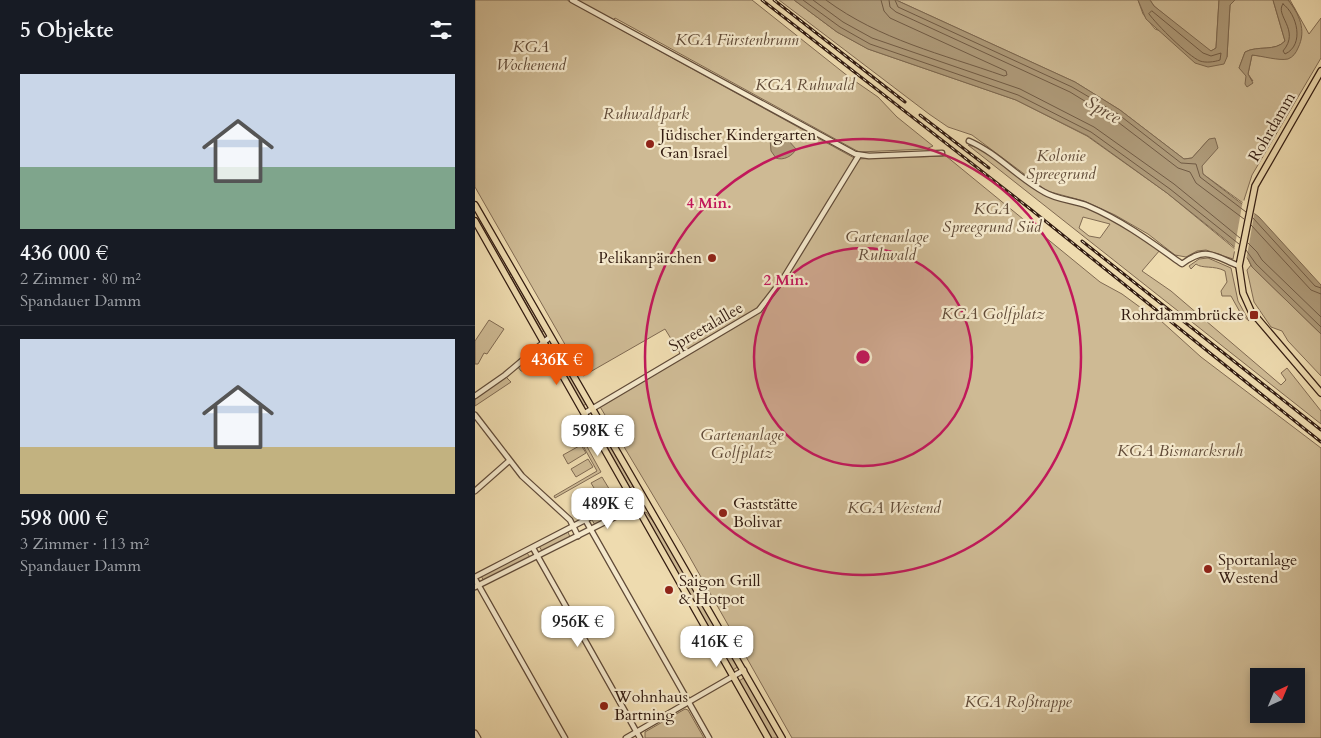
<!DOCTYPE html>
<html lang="de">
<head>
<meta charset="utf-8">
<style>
	body { margin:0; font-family:Cardo,serif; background:#242831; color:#f1f3f6; height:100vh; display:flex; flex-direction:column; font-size:19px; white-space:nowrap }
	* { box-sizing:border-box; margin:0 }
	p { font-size:16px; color:#9ea1a6 }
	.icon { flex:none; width:28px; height:28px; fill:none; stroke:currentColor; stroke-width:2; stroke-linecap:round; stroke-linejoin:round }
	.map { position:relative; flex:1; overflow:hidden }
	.drawer { display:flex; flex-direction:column; background:#171b24; width:475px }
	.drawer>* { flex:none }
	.needle { width:32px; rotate:44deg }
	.fabs { position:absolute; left:775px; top:668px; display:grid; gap:10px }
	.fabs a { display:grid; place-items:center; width:55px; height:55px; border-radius:0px; background:#171b24; box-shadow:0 2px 8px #0003; font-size:25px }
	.price { position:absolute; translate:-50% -42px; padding:0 11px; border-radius:10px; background:#fff; color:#222; font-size:16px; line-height:32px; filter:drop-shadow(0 1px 2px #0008) }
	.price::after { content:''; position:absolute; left:50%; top:30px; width:15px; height:11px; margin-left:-8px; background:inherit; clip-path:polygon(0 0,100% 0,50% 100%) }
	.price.current { background:#ea580c; color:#fff }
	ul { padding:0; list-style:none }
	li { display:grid; align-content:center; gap:10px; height:265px; padding:0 20px }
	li+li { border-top:1px solid #363941 }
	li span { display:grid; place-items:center; height:155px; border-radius:0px; color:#555 }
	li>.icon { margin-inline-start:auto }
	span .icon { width:90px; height:90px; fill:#fffc; stroke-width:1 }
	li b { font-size:21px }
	h2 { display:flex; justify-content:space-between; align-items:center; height:60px; padding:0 20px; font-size:21px }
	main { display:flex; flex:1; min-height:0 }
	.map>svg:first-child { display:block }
	.green { fill:#ceba94; stroke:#806a52; fill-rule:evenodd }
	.water { fill:#ae9a79; stroke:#7c674f }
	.pier { fill:#eedbaf }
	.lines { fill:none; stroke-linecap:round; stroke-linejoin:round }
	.shore { stroke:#705a44; stroke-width:1 }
	.minor-casing { stroke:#614b38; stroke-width:7 }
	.major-casing { stroke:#321b10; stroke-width:8 }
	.minor { stroke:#f4e8cb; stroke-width:4.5 }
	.major { stroke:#eedbaf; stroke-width:5.5 }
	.rail-casing { stroke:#321b10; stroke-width:3 }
	.rail { stroke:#f4e8cb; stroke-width:1; stroke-dasharray:4; stroke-linecap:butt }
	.ring { fill:none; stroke:#c2185b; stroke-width:2.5 }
	.poi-dot { fill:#8f2418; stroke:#f4e8cb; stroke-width:2 }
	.labels { text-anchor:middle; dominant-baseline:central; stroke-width:4.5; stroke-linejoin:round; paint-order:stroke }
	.park-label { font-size:16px; font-style:italic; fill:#614b38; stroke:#f4e8cb }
	.street-label { font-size:16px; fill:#321b10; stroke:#f4e8cb }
	.poi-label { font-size:16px; fill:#321b10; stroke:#f4e8cb; text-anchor:start }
	.water-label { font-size:18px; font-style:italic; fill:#5d4735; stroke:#f4e8cb }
	.centre { fill:#c2185b; stroke:#f4e8cb; stroke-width:2.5 }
	.ring-label { font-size:15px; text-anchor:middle; font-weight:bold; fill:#c2185b; stroke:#f4e8cb; stroke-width:4.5; stroke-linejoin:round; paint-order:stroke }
</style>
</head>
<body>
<main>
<section class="drawer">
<h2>5 Objekte<svg class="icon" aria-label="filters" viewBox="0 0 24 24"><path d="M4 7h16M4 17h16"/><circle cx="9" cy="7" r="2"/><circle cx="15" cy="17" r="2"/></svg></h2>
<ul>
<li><span style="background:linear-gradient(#c9d6e8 60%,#7fa58c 0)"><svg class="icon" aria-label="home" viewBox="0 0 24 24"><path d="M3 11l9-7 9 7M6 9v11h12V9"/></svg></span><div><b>436 000 €</b><p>2 Zimmer · 80 m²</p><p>Spandauer Damm</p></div></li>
<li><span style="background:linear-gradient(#c9d6e8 70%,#c2b280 0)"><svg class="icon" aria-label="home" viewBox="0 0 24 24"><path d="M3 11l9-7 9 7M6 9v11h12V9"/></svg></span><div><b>598 000 €</b><p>3 Zimmer · 113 m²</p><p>Spandauer Damm</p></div></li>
</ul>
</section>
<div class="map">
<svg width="846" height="738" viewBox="0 0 846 738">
	<rect width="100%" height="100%" fill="#eedbaf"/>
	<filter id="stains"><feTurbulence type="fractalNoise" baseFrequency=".004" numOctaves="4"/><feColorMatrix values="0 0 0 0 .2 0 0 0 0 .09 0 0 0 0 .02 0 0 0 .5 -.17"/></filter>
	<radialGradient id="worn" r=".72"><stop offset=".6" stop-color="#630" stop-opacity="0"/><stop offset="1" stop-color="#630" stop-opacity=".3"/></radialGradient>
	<g class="green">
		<path d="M0,0h92l289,159 90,-3 154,126 22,12 26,19 2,-2 51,46 120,91v290h-529l-108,-191 -85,-142 82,-50 -16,-26 -82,47 -108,-189zM784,676h37v38h-37z"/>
		<path d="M102,0h175l97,77 29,20 19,20 36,29 -7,3 -67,3 -244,-134 -2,2z"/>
		<path d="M304,0h15l43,32 31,17 148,51 71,36 80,57 68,56 -2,10 -27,-9 -9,1 -11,6 -11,-2 -27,-21 -33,-19 -31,-14 -37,-10 -75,-56 -24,-8 -19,-13z"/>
		<path d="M421,0h242l5,14 12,15 72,28 3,-52 5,-5h38l12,41c-10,11 -27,4 -40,11l-6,16 14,13 -5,-7 4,-19 33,4 10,-50 -7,-9h2l19,34 12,-16v40l-69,117 -9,28 -40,-29 -2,-5 8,-30 -17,19 -8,1 -64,-49 -45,-28z"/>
		<path d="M675,0h69l-3,48 -5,3 -5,-2 -52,-43z"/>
		<path d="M493,145c30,6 51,37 77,50 12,6 25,6 37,11 29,11 53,26 78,44l-18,21 29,20 110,94 5,-5 -5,-7 6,-5 34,43v13zM608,217l27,7 -10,14 -11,-2 -10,-8z"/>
		<path d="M9,226l27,48 -2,1 -27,-47z"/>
		<path d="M733,258l23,10 7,33 11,20 -8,-7 -10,-18h-9l-1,-5 6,-9 -2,-11c-11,-6 -23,-2 -29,-7l-5,5 -2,-3 10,-7z"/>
		<path d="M773,259l4,8 69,67v42l-33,-35 -6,-10 -11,-4 -17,-25 -7,-32 4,-5z"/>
		<path d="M38,277l31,54 -2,1 -31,-54z"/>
		<path d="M14,320l15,9 -17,25 -3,-1 -6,11h-3v-23z"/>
		<path d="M79,348l32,56 -3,2 -32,-57z"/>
		<path d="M62,349l4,6 -16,16h-4l-3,-4z"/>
		<path d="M31,377l5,5 -36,24v-7z"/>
		<path d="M118,416l40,70 -3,2 -40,-71z"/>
		<path d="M110,443l16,29 -46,26 -1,-2 43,-25 -15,-27z"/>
		<path d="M106,445l5,8 -18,11 -5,-9z"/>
		<path d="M113,459l5,8 -17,10 -5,-8z"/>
		<path d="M127,477l9,15 -11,6 -9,-15z"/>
		<path d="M150,503l2,5 -32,17 -3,-5z"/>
		<path d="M171,512l19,25 74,129 -6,4 -89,-157z"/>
		<path d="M93,532l2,5 -28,14 -3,-5z"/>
		<path d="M52,553l3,4 -46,24 -3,-5z"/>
		<path d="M270,677l35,61h-9l-32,-57z"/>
		<path d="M210,709l3,1 16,28h-59v-6z"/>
	</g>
	<g class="water">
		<path d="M319,0h102l179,82 45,28 64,49 8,-1 17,-19 6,-1 3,10 -16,18 1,8 56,43 62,68v49l-69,-67 -4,-8 -11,-10 -70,-56 -79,-57 -72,-36 -148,-51 -31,-17z"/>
		<path d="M663,0h12l4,6 57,45 5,-3 3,-48h16l-5,5 -3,52 -3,7 -16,3 -13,-4 -49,-44z"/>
		<path d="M798,0h15c11,14 19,30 10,48 -2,5 -5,9 -10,11 -9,2 -26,-3 -36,-4l-4,19 5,9 -6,4 -2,-3 1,-8 -7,-8 6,-16c13,-7 30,0 40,-11z"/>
		<path d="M303,135l10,5 8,9c-3,7 -13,12 -20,9l-5,-7 -1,-12 3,-3z"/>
	</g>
	<path class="pier" d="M768,200l12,10 -9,51 -12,-10z"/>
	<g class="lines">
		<g class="shore">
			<path d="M328,0l37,27 30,17 148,51 73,37 79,57 69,55"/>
			<path d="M338,0l30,22 29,16 148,51 74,38 80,57 66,54"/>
			<path d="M351,0c54,40 116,54 178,76l3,-1 -1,-4 -116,-53 -6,-7 -3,-11"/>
			<path d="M414,0l1,7 6,5 174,80 44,27 64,49 12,4 6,11 48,36"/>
			<path d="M420,0l3,7 174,80 46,27 63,49 15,1 4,13 46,35"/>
			<path d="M808,4c14,10 22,41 2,50l-2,-3c18,-21 -9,-36 0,-47z"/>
			<path d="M677,11l51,42 8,3 10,-3 -1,7c-6,2 -14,3 -20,1 -12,-5 -43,-36 -51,-47z"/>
			<path d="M778,218l62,68 6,2"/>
			<path d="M776,225l60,65 10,4"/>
			<path d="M773,243l9,9 5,8 59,57"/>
			<path d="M771,250l10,14 65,63"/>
		</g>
		<defs>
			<g id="minor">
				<path d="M97,0l283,154 14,2 73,-3"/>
				<path d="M494,141c28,12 49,37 75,51 13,8 30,8 44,14 35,15 63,36 94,58 24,-18 32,-8 57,2"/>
				<path d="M0,396l30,-21 45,-38"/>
				<path d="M110,413l174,-103 24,-31 76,-124"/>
				<path d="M0,415l47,61 48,44 8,16"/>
				<path d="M0,491l34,-30"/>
				<path d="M111,521l123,217"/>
				<path d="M58,548l107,190"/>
				<path d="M0,577l164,-85"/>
				<path d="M0,579l90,159"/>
				<path d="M0,587l170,-85"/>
				<path d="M0,733l3,5"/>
				<path d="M151,738l118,-68"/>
			</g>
			<g id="major">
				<path d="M846,71l-66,115 -16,80 4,27 8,18 70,82"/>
				<path d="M0,205l307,533"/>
				<path d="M0,221l293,517"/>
			</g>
		</defs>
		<use href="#minor" class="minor-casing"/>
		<use href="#major" class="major-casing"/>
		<use href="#minor" class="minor"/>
		<use href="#major" class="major"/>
		<defs>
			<g id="rail">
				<path d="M287,0l267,208 292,234"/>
				<path d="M299,0l131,102"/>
				<path d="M445,115l69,53"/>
				<path d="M607,241l239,189"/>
			</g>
		</defs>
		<use href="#rail" class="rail-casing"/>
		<use href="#rail" class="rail"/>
	</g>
	<circle cx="388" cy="357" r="109" fill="#c2185b" fill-opacity=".12"/>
	<g class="ring">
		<circle cx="388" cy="357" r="109"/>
		<circle cx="388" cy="357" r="218"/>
	</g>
	<g class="poi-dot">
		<circle cx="175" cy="144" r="5"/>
		<circle cx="237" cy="258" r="5"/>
		<rect x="774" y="310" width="10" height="10" rx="2.5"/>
		<circle cx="248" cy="513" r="5"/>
		<circle cx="733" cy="569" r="5"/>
		<circle cx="194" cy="590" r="5"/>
		<circle cx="129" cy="706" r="5"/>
	</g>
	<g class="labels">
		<g class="park-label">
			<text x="262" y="40">KGA Fürstenbrunn</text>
			<text x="56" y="47">KGA<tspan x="56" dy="18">Wochenend</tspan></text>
			<text x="330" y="85">KGA Ruhwald</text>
			<text x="171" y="114">Ruhwaldpark</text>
			<text x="586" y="156">Kolonie<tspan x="586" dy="18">Spreegrund</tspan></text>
			<text x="517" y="209">KGA<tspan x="517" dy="18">Spreegrund Süd</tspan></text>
			<text x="412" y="237">Gartenanlage<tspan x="412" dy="18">Ruhwald</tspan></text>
			<text x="518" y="314">KGA Golfplatz</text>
			<text x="267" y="435">Gartenanlage<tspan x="267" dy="18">Golfplatz</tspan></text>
			<text x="705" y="451">KGA Bismarcksruh</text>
			<text x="419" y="508">KGA Westend</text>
			<text x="543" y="702">KGA Roßtrappe</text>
		</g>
		<g class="street-label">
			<text transform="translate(797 127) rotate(-60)">Rohrdamm</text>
			<text transform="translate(231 327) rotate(-30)">Spreetalallee</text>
		</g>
		<g class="poi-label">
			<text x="185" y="135">Jüdischer Kindergarten<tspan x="185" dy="18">Gan Israel</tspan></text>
			<text x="227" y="258" text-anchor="end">Pelikanpärchen</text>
			<text x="769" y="315" text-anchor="end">Rohrdammbrücke</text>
			<text x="258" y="504">Gaststätte<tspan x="258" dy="18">Bolivar</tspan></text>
			<text x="743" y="560">Sportanlage<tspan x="743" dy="18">Westend</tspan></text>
			<text x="204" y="581">Saigon Grill<tspan x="204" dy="18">&amp; Hotpot</tspan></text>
			<text x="139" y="697">Wohnhaus<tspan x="139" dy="18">Bartning</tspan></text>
		</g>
		<g class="water-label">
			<text transform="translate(628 110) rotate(30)">Spree</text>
		</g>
	</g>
	<circle cx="388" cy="357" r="8" class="centre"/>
	<g class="ring-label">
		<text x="234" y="208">4 Min.</text>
		<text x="311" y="285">2 Min.</text>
	</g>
	<rect width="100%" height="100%" filter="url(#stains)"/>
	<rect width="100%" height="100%" fill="url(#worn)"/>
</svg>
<div class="fabs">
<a><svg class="needle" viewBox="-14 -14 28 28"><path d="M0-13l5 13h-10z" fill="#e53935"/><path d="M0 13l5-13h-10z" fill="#9ea1a6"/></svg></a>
</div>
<b class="price current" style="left:82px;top:386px">436K €</b>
<b class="price" style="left:123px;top:457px">598K €</b>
<b class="price" style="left:133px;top:530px">489K €</b>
<b class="price" style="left:103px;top:648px">956K €</b>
<b class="price" style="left:242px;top:668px">416K €</b>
</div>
</main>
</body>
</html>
